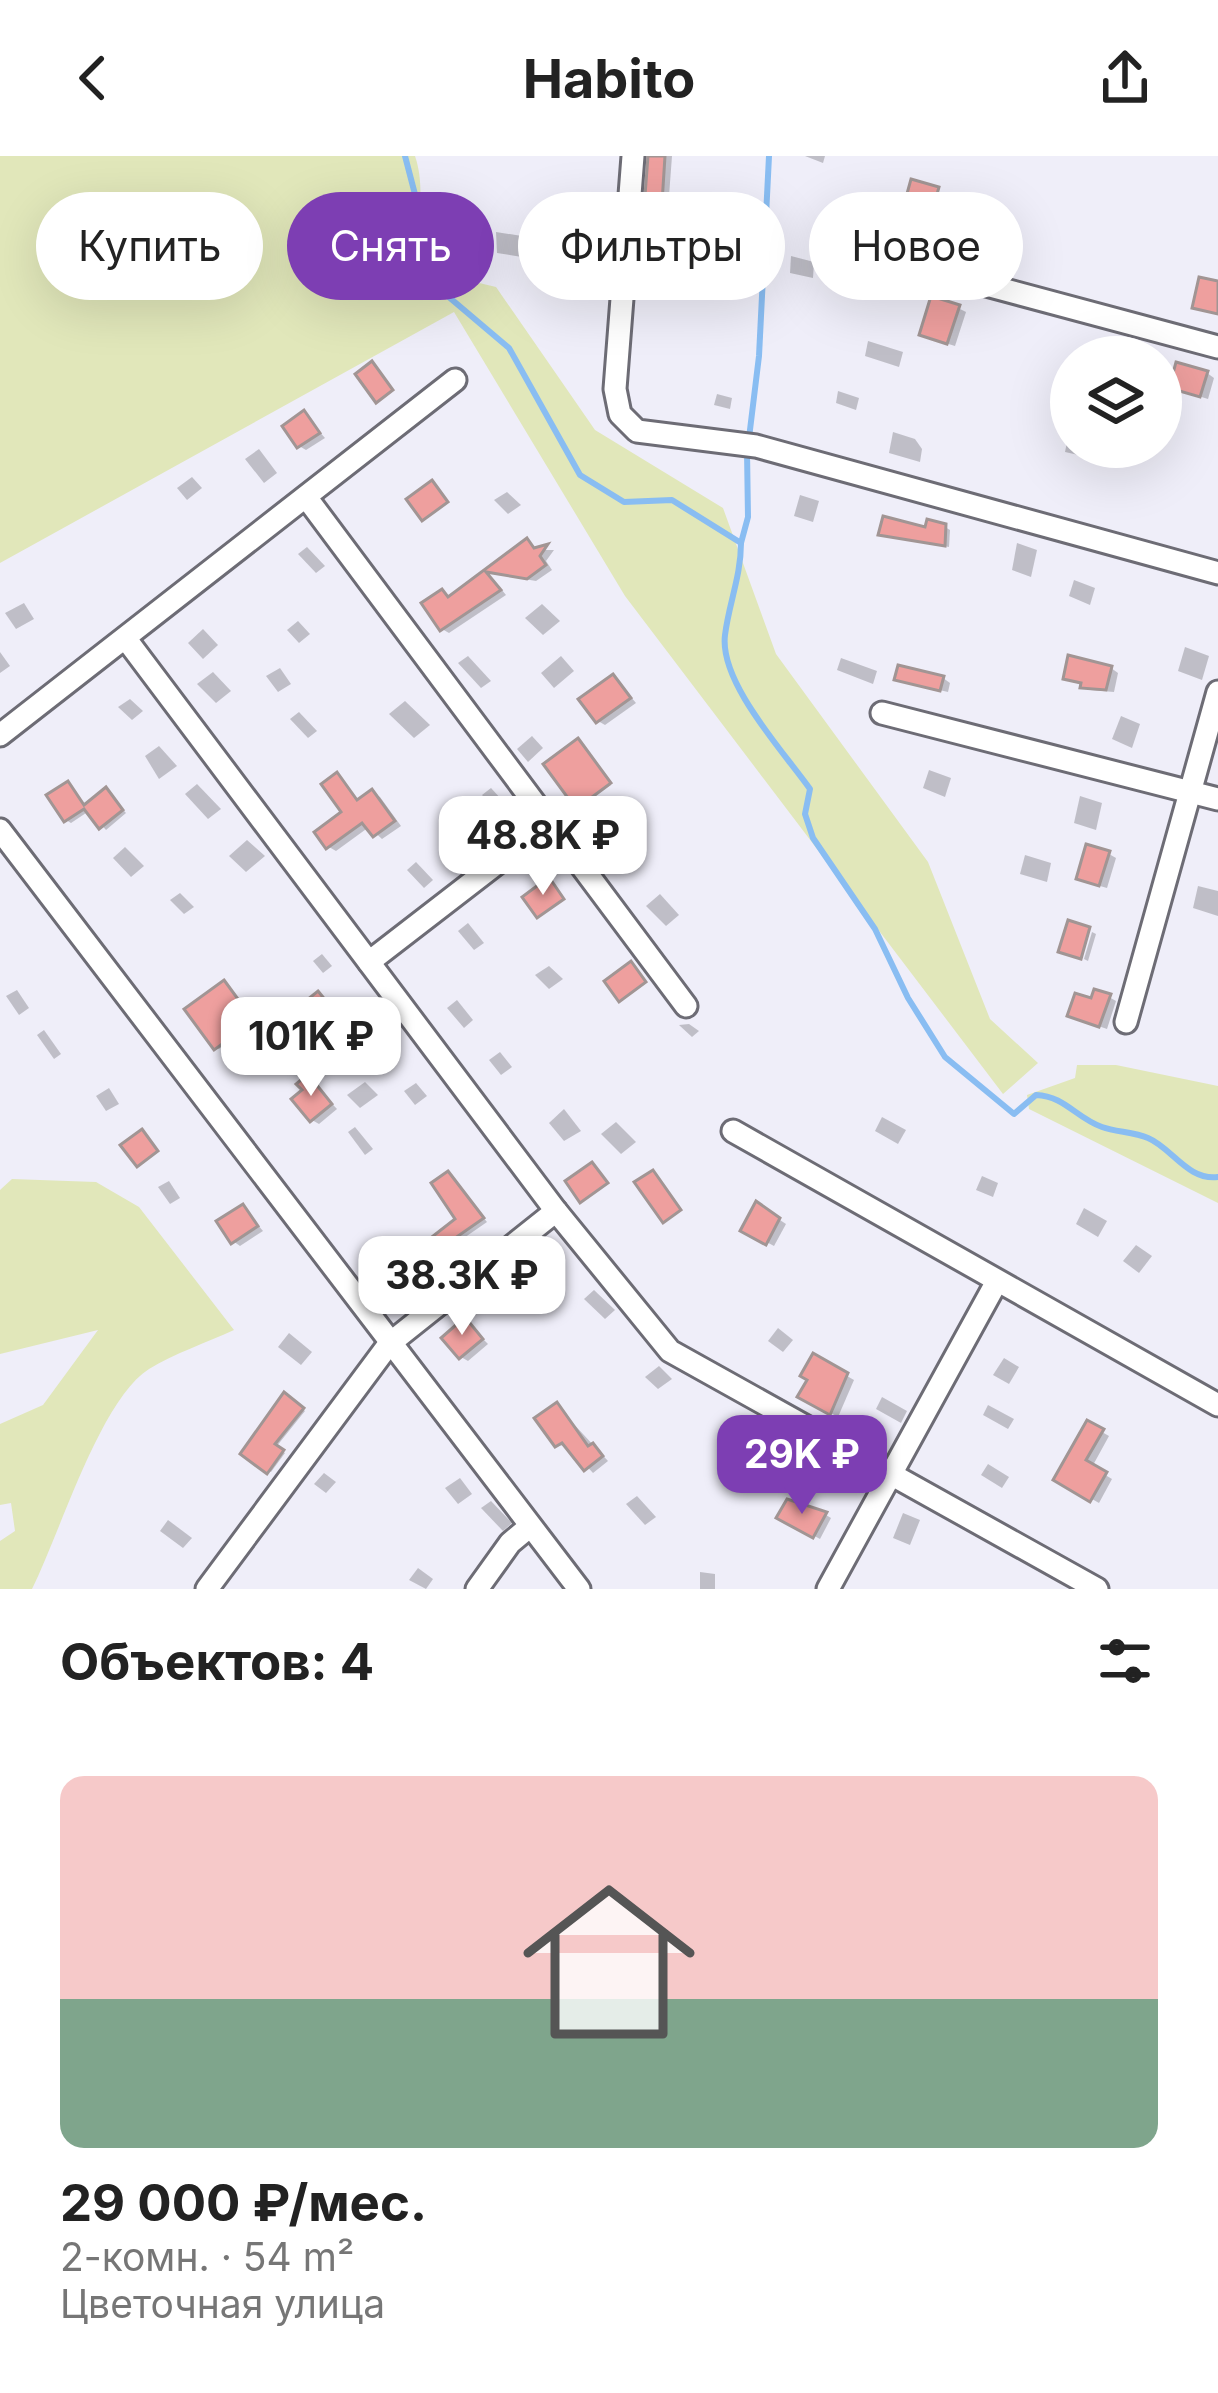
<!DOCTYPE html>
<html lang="ru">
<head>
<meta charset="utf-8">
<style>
	body { margin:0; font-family:Inter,sans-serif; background:#f6f6f6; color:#222; height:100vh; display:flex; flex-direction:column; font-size:45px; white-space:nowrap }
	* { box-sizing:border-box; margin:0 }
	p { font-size:39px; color:#767676 }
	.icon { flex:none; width:66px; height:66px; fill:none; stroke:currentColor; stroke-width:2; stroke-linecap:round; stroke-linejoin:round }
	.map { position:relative; height:1433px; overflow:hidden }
	.side { display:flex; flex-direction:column; background:#fff; flex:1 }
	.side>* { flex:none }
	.hud { position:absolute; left:36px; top:36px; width:1146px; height:108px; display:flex; gap:24px }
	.buttons { position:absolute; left:1050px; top:180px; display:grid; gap:24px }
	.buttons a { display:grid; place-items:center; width:132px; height:132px; border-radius:50%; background:#fff; box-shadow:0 12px 48px #0002; font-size:60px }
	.price { position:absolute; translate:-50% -102px; padding:0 27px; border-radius:24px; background:#fff; color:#222; font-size:39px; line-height:78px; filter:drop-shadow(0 3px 6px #0008) }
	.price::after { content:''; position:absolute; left:50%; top:72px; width:36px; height:27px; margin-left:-18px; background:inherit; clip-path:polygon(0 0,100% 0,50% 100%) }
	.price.current { background:#7d3eb3; color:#fff }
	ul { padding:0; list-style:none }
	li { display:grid; align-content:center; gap:24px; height:636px; padding:0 60px }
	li+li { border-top:3px solid #e0e0e0 }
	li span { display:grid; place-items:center; height:372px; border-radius:24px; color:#555 }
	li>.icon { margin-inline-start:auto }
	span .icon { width:216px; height:216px; fill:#fffc; stroke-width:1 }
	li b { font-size:51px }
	h2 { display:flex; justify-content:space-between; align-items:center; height:144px; padding:0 60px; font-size:51px }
	.pill { padding:0 42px; border-radius:54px; background:#fff; box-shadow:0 12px 48px #0002; font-size:42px; line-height:108px }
	.pill.current { background:#7d3eb3; color:#fff }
	header { display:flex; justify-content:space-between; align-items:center; height:156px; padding:0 60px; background:#fff; font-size:54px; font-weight:700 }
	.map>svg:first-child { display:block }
	.green { fill:#e1e7ba }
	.shadow { fill:#0003 }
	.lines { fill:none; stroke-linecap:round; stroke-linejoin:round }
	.stream { stroke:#89bdf2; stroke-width:6 }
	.building { fill:#ee9f9e; stroke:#a19594; stroke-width:3 }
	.street-casing { stroke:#6d6c75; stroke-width:27 }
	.street { stroke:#fff; stroke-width:21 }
</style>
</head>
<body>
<header><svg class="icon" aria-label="back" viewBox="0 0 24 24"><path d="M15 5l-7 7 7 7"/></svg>Habito<svg class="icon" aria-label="share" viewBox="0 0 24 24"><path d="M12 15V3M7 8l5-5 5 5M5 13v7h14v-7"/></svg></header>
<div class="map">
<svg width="1218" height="1433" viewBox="0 0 1218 1433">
	<rect width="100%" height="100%" fill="#efeef9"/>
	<g class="green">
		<path d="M0,0h415c13,38 -3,74 10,114l71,17 99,143 128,78 53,146 152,208 62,157 48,44 -35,31 -378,-498 -171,-284 -454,251z"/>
		<path d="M1077,909h39l102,21v117l-189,-94 -2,-14 48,-17z"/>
		<path d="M12,1023l84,3 43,25 95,123c-28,13 -59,23 -85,39 -49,31 -89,164 -117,220h-32v-48l15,-10 -4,-28 -11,2v-81l43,-19 55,-75 -98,24v-164z"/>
	</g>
	<g class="shadow">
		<path d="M649,0h23l-5,67 6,3v12l-28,-5z"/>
		<path d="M805,0h20l-2,7z"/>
		<path d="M496,76l26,4v21l-25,-4z"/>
		<path d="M791,100l23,6 -1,16 -23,-5z"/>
		<path d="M728,102l7,4 -1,21 -48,-7z"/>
		<path d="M958,152l8,4 -11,34 -26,-8z"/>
		<path d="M868,185l35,11 -4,15 -34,-11z"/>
		<path d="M1207,217l7,5 -6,21 -29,-9z"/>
		<path d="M838,235l21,7 -3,12 -20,-7z"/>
		<path d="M717,238l15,4 -2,11 -16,-4z"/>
		<path d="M304,258l21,24 -19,12 -7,-4z"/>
		<path d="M893,276l22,7 7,10 -2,13 -31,-9z"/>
		<path d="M1069,276l2,15h32l-2,13 -36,-8z"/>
		<path d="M259,293l18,24 -13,10 -19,-24z"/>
		<path d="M192,321l10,11 -15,12 -10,-12z"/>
		<path d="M507,336l14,13 -13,9 -14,-14z"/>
		<path d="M800,339l19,6 -6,21 -19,-6z"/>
		<path d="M945,371l5,3 -1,17 -67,-13z"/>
		<path d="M527,385l11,9h16l-8,11 6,9 -16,11 -48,-8 18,22 -57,38 -7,-4v-37l9,7z"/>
		<path d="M1017,387l20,7 -6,27 -19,-7z"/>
		<path d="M307,391l18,19 -9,7 -18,-19z"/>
		<path d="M1074,424l21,8 -5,17 -21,-9z"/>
		<path d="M24,447l10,16 -18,10 -11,-16z"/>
		<path d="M542,448l18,17 -17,14 -18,-17z"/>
		<path d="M298,465l12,13 -11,9 -12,-13z"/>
		<path d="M203,473l15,16 -15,14 -15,-16z"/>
		<path d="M1185,491l24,9 -7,24 -24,-9z"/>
		<path d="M0,496l10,14 -10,7z"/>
		<path d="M468,500l23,25 -10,7 -23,-25z"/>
		<path d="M561,500l13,15 -20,17 -13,-15z"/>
		<path d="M841,502l36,13 -4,13 -36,-14z"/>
		<path d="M280,512l11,16 -13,8 -12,-16z"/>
		<path d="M1111,512l7,5 -4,19 -24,-2 -24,-13z"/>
		<path d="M213,516l18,19 -15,12 -19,-19z"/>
		<path d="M614,521l22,26 -31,22 -7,-4z"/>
		<path d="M943,522l7,5 -2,9 -43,-10z"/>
		<path d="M130,543l13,12 -11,9 -14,-13z"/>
		<path d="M405,545l25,24 -16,13 -25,-24z"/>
		<path d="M299,556l18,19 -9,7 -18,-19z"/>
		<path d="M1121,560l19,8 -8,24 -20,-9z"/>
		<path d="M532,580l11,12 -15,14 -11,-13z"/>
		<path d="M581,587l30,42 -31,23 -2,-1z"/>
		<path d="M159,590l18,20 -18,13 -14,-23z"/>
		<path d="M929,614l22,8 -6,19 -22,-9z"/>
		<path d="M337,620l23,26 12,-9 8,4 21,29 -19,13 -13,-12 -33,24 -7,-4 17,-35z"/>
		<path d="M68,628l18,23 20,-16 20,22 -20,17 -17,-19 -18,12 -5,-3z"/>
		<path d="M197,628l24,25 -13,10 -23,-25z"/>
		<path d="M491,632l21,23 -9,7 -21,-23z"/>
		<path d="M1080,640l22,7 -6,27 -22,-7z"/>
		<path d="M247,684l18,16 -19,16 -17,-16z"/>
		<path d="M125,691l19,19 -13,11 -18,-19z"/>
		<path d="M1109,698l7,4 -9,30 -21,-6z"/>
		<path d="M1025,699l26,8 -4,19 -27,-8z"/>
		<path d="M416,706l17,18 -9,8 -17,-18z"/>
		<path d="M1198,730l20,5v25l-25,-8z"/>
		<path d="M180,737l14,14 -10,7 -14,-14z"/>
		<path d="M660,738l19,21 -13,11 -20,-20z"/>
		<path d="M468,767l16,20 -10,7 -16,-19z"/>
		<path d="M1092,776l4,2 -8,27 -4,-2z"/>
		<path d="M322,798l10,12 -9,7 -10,-12z"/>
		<path d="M549,810l14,13 -14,10 -14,-14z"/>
		<path d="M226,829l29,38 -36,26 -2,-1z"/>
		<path d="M17,834l12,18 -10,7 -13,-19z"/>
		<path d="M319,839l38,41 -32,25 -24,-22 -19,15 -11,-6 3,-18z"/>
		<path d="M1109,841l7,4 -9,28 -29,-10 15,-17z"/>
		<path d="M457,844l16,20 -9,8 -17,-20z"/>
		<path d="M689,868l10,7 -7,6 -13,-12z"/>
		<path d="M44,874l17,24 -7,5 -17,-24z"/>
		<path d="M500,896l12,15 -11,8 -12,-15z"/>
		<path d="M308,922l29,31 -18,15 -7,-4z"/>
		<path d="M365,926l13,13 -18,13 -13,-13z"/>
		<path d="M416,927l11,13 -12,9 -11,-14z"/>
		<path d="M109,932l10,16 -13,7 -10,-15z"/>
		<path d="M564,953l17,22 -17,10 -15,-18z"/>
		<path d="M882,961l24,13 -8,14 -23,-13z"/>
		<path d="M616,966l20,20 -15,12 -20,-20z"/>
		<path d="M355,971l18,22 -8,6 -17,-23z"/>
		<path d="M448,1019l39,47 -39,27 6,7 -13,10 -6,-3 24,-44z"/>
		<path d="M982,1020l16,7 -5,14 -17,-7z"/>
		<path d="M169,1025l11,17 -10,6 -12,-17z"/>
		<path d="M757,1049l29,19 -12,22 -30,-16z"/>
		<path d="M243,1051l20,24 -23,15 -7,-5z"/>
		<path d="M1084,1052l23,13 -9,16 -22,-13z"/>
		<path d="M1136,1089l16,11 -13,17 -16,-12z"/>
		<path d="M594,1134l21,20 -10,9 -21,-20z"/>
		<path d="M465,1165l23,23 -20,17 -7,-4z"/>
		<path d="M778,1172l15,12 -10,12 -15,-11z"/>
		<path d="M289,1177l23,19 -11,13 -23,-18z"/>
		<path d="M814,1201l40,23 -16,37 -37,-21z"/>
		<path d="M1004,1202l15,9 -10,17 -16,-9z"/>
		<path d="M659,1210l13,13 -14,10 -13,-12z"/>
		<path d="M285,1240l20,15 -29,36 9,6 -14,19 -27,-19z"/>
		<path d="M882,1241l25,14 -6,12 -25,-14z"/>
		<path d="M988,1249l26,14 -6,10 -25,-14z"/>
		<path d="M557,1250l51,55 -15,12 -25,-27 -11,-1z"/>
		<path d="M1088,1268l21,12 -17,31 20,12 -13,24 -42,-24z"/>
		<path d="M733,1272l21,7 -4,26 -22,-6z"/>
		<path d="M988,1308l21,13 -7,11 -21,-13z"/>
		<path d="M324,1317l12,9 -10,11 -12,-9z"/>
		<path d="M460,1322l12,16 -14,10 -13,-16z"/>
		<path d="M637,1340l19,21 -11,8 -19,-21z"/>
		<path d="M491,1345l21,22 -9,8 -22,-23z"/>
		<path d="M903,1357l17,7 -10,25 -17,-7z"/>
		<path d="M826,1359l5,3 -11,21 -40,-22z"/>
		<path d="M168,1364l24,18 -9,10 -23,-17z"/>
		<path d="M418,1412l15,11 -7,10 -17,-9z"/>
		<path d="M700,1416l15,2v15h-15z"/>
	</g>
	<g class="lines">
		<g class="stream">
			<path d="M405,0l18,69 1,51 85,72 71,127 44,27 48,-2 69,43c0,33 -12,60 -16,92 -6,47 58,116 85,154l-5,25 8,24 62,91 33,69 37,59 69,57 22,-19c29,1 40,23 66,32 14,5 32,5 46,11 24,10 40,43 70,39"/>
			<path d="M749,282l10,-82 10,-200"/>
			<path d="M741,387l7,-26 -1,-66"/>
		</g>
	</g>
	<g class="building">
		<path d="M648,0h17l-4,63h6l-1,17 -24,-1z"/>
		<path d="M911,23l28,8 -9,33 -28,-8z"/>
		<path d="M684,96l45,3 -2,26 -44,-3z"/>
		<path d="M1199,121l19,4v33l-26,-6z"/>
		<path d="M931,140l29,9 -13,39 -28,-9z"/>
		<path d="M372,205l21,29 -17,13 -21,-29z"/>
		<path d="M1176,206l32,9 -8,26 -31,-9z"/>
		<path d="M304,254l16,23 -23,15 -15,-22z"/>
		<path d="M432,324l16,22 -26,19 -16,-22z"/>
		<path d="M883,360l42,11 2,-8 19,5 -1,22 -67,-11z"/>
		<path d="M527,382l7,10 14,-4 -8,12 6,9 -19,14 -41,-7 15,18 -61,41 -19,-28 21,-14 6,8z"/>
		<path d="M1068,499l44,11 -6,24 -26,-2 1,-5 -18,-4z"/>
		<path d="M898,509l46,11 -4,15 -46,-11z"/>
		<path d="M613,518l18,24 -35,25 -18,-24z"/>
		<path d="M578,582l33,45 -35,26 -33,-45z"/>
		<path d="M337,616l20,28 15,-11 23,32 -22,16 -11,-14 -36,26 -12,-17 27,-20 -20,-28z"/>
		<path d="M68,625l16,24 22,-18 17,23 -24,19 -15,-20 -20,13 -18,-27z"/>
		<path d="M1086,688l24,7 -11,35 -23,-7z"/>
		<path d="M549,721l15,22 -27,19 -15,-21z"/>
		<path d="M1068,764l22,7 -9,32 -23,-7z"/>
		<path d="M631,805l15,21 -27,20 -15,-21z"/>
		<path d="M224,824l30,41 -40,29 -30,-41z"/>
		<path d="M1094,833l17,5 -12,33 -32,-11 8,-23 16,5z"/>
		<path d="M318,835l30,37 -37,29 -19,-25 -23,18 -13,-17 13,-10 3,5z"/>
		<path d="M308,918l24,30 -22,18 -19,-23 11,-9 -6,-6z"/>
		<path d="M142,973l16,22 -21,16 -17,-22z"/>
		<path d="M592,1006l16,21 -28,20 -15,-22z"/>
		<path d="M653,1014l28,40 -18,13 -29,-41z"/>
		<path d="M448,1015l36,47 -39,27 5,7 -17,13 -14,-18 36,-28 -24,-36z"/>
		<path d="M756,1045l24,17 -14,27 -26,-14z"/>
		<path d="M243,1048l15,22 -27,18 -15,-23z"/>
		<path d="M465,1161l18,22 -24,20 -18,-21z"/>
		<path d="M813,1197l35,20 -18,42 -33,-18 10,-17 -7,-4z"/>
		<path d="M284,1236l20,16 -29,36 9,6 -17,24 -27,-20z"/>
		<path d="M557,1246l31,44 5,-3 10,13 -19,15 -22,-28 -7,4 -21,-29z"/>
		<path d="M1087,1264l17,9 -18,31 21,12 -17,30 -37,-22z"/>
		<path d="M787,1343l40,13 -14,26 -37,-20z"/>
	</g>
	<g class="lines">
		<defs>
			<g id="street">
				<path d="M633,0l-18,233 5,25 17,17 119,15 462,127"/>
				<path d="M852,93l366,98"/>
				<path d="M306,341l380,509"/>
				<path d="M126,483l430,572 114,140 427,238"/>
				<path d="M882,557l336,86"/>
				<path d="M0,579l455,-355"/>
				<path d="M0,674l579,759"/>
				<path d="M369,806l180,-139"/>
				<path d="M1126,866l92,-330"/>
				<path d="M733,975l485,274"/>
				<path d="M207,1433l182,-245 167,-133"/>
				<path d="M477,1433l33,-46 18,-15"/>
				<path d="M828,1433l168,-306"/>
			</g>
		</defs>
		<use href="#street" class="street-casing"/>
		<use href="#street" class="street"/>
	</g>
</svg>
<div class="buttons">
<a><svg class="icon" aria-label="layers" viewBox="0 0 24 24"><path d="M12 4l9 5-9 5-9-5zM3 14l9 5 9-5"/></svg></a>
</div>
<b class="price" style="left:543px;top:742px">48.8K ₽</b>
<b class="price" style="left:311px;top:943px">101K ₽</b>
<b class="price" style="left:462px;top:1182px">38.3K ₽</b>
<b class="price current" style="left:802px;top:1361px">29K ₽</b>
<div class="hud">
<a class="pill">Купить</a>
<a class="pill current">Снять</a>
<a class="pill">Фильтры</a>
<a class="pill">Новое</a>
</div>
</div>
<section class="side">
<h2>Объектов: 4<svg class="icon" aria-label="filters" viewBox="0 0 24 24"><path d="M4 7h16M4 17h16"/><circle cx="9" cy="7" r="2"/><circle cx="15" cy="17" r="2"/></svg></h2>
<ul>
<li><span style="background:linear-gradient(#f6c9c9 60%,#7fa58c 0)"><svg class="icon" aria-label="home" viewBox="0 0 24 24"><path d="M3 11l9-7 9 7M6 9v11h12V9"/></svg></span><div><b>29 000 ₽/мес.</b><p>2-комн. · 54 m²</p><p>Цветочная улица</p></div></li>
</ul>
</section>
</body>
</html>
